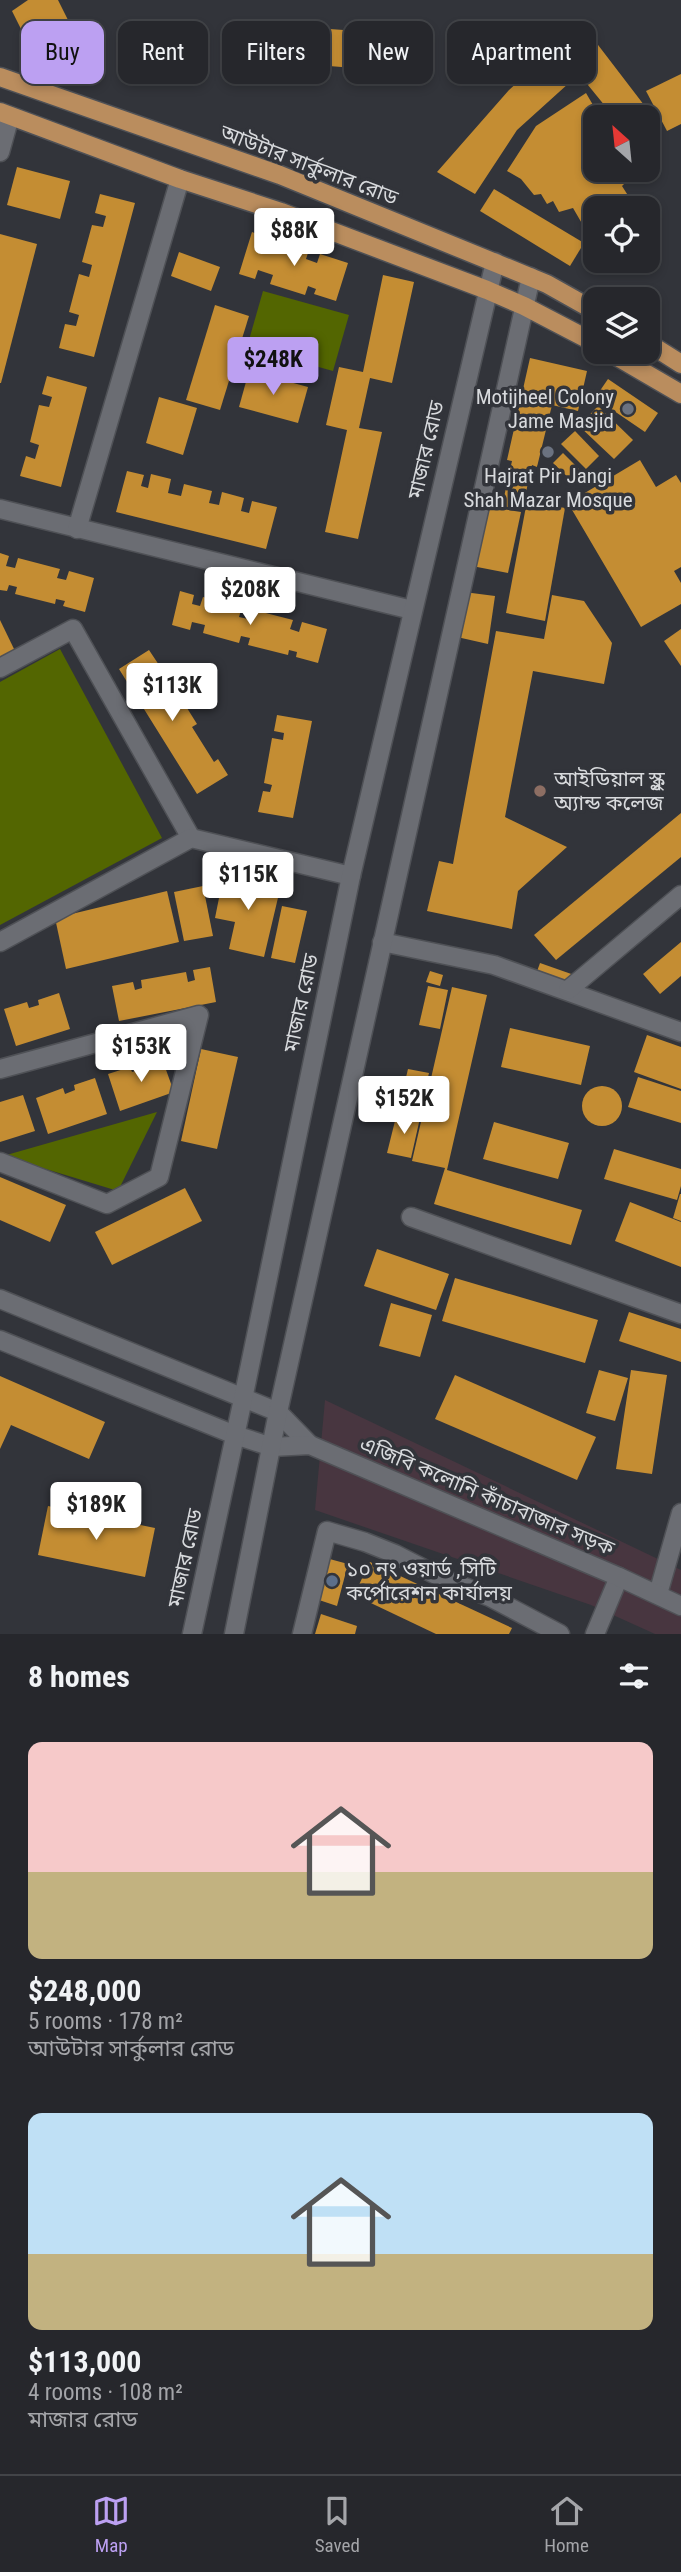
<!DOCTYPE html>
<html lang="en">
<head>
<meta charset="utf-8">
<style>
	body { margin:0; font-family:"Roboto Condensed","Noto Sans Bengali",sans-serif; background:#2e2f34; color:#f1f3f6; height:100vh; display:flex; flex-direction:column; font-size:26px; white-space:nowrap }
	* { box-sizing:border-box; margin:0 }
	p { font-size:23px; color:#a4a5a9 }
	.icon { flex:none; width:38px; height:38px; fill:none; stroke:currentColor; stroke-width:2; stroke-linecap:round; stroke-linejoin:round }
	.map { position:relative; height:1634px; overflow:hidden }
	.panel { display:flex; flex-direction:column; background:#26272c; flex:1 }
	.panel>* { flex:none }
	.hud { position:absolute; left:21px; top:21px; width:640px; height:63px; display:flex; gap:14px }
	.needle { width:46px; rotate:333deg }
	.tools { position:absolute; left:583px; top:105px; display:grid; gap:14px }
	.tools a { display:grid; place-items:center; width:77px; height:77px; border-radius:14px; background:#26272c; box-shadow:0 4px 10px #0003,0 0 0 2px #424448; font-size:35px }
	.price { position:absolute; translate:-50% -60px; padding:0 16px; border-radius:7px; background:#fff; color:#222; font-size:23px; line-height:46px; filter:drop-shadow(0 2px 4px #0008) }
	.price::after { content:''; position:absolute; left:50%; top:42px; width:21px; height:16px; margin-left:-10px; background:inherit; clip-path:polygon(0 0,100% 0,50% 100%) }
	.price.current { background:#bca0f2; color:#111 }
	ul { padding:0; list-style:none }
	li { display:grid; align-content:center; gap:14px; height:371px; padding:0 28px }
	li span { display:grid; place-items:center; height:217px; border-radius:14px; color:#555 }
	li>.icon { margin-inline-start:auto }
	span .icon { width:126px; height:126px; fill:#fffc; stroke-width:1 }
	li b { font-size:30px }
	h2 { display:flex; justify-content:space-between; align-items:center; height:84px; padding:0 28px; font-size:30px }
	.pill { padding:0 24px; border-radius:14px; background:#26272c; box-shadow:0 4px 10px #0003,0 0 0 2px #424448; font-size:24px; line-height:63px }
	.pill.current { background:#bca0f2; color:#111 }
	.tab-bar { display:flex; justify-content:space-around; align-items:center; height:98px; border-top:2px solid #424448; background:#26272c; font-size:19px; color:#a4a5a9 }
	.tab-bar a { display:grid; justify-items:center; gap:4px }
	.tab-bar .current { color:#bca0f2 }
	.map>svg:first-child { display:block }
	.commercial { fill:#483640 }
	.green { fill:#536601 }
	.building { fill:#c48d33 }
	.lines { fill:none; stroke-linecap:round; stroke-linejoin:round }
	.minor-casing { stroke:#4f5156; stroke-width:21 }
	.tertiary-casing { stroke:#4f5156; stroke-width:21 }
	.secondary-casing { stroke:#4f5156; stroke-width:21 }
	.primary-casing { stroke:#4f5156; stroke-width:21 }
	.minor { stroke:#6b6d73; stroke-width:18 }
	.tertiary { stroke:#6b6d73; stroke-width:18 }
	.secondary { stroke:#6b6d73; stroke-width:18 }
	.primary { stroke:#ba8d5e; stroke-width:18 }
	.worship-dot { fill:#6b7280; stroke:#32343a; stroke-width:2.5 }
	.education-dot { fill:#8d6e63; stroke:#32343a; stroke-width:2.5 }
	.service-dot { fill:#5c6f8a; stroke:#32343a; stroke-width:2.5 }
	.labels { text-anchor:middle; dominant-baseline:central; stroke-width:7; stroke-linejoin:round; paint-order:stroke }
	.street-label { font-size:21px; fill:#d8dadd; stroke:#32343a }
	.poi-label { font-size:21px; fill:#d8dadd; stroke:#32343a; text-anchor:start }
</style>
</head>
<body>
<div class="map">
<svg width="681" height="1634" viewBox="0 0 681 1634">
	<rect width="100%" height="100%" fill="#32343a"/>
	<path class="commercial" d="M325,1400l356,170v64h-26l-64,-29 -276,-95z"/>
	<g class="green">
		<path d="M263,291l86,24 -16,56 -86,-24z"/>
		<path d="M60,649l102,189 -162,87v-243z"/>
		<path d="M157,1112l-39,79 -115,-35z"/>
	</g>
	<g class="building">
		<path d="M28,0h30l16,32 -42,19 -20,-40z"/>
		<path d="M258,24l100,7 -4,37 -100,-8z"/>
		<path d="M582,24l62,81 -15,12h-15l-35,-43 -62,56 -42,64 -38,-22 72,-82z"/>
		<path d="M681,74v50l-14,7 -21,-40z"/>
		<path d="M586,93l14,24h-5v53h33l4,6 -10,10 12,19 -1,3h-38v29l-4,2 -18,-31 -14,4 -6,-11 -6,3 -6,-10 -7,1 -13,-16 -14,-8 29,-45z"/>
		<path d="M17,167l53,14 -10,38 -53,-14z"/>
		<path d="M494,189l90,54 -14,23 -90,-55z"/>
		<path d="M100,194l35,9 -41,154 -35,-9 6,-24 11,2 3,-11 -10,-3 10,-38 10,3 3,-12 -10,-3 10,-37 11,2 3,-11 -11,-3z"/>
		<path d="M252,232l11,4 -3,8 11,4 2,-9 36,11 -3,9 11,4 3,-9 28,9 -12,38 -22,-7 2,-5 -8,-3 -3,9 -35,-11 3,-9 -15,-5 -3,9 -16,-5z"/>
		<path d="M0,234l37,10 -36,139h-1z"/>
		<path d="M179,252l41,15 -9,24 -40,-15z"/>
		<path d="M383,275l31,7 -22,101 -22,-5 -11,50 23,4 -24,107 -33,-7 22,-102 -21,-5 13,-58 24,5z"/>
		<path d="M215,305l34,11 -29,94 -34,-10z"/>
		<path d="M530,358l57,13 -9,40 -26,-6 -15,62 -5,-2 -10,45 -20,-4 10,-45 -5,-1z"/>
		<path d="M249,371l59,16 -10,36 -59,-16z"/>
		<path d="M47,376l40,11 -26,100 -41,-11 6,-20 9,3 4,-14 -9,-3 9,-37 10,2 3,-10 -10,-3z"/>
		<path d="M608,379l50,34 -13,19 -50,-34z"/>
		<path d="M159,397l38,11 -14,47 -37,-12z"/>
		<path d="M598,406l35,34 -19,19 -35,-33z"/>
		<path d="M575,431l24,25 -13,13 -25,-25z"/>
		<path d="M563,453l19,19 -9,10 -20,-19z"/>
		<path d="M640,460l16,27 20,-12 5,8v84l-7,4 7,12v21l-40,23 -73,-124z"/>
		<path d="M127,471l17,4 -3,11 7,2 3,-14 20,5 -3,14 13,3 3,-12 28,7 -3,12 10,2 3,-13 22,6 -3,13 8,2 3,-12 25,6 -11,42 -150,-37z"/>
		<path d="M527,501l38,7 -20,113 -39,-8z"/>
		<path d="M483,506l38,6 -13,61 -36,-7z"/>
		<path d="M0,553l9,3 -3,10 9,2 3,-10 42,11 -3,9 9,2 3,-9 25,7 -9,34 -22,-6 2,-5 -9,-2 -1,5 -40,-10 2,-7 -8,-2 -2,6 -7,-1z"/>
		<path d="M180,591l14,4 -2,9 8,2 3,-9 39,10 -3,10 9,2 2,-10 43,11 -3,9 9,3 3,-10 25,7 -9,34 -22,-6 1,-5 -8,-2 -1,5 -40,-10 2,-7 -9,-2 -2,7 -36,-10 2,-8 -13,-3 -2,8 -18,-5z"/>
		<path d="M464,592l31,4 -7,48 -31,-7z"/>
		<path d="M552,595l32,6 28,42 -8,41 -71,-13 -28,146 62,30 -49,44 -6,38 -85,-18 12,-50 14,3 43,-233 48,8z"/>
		<path d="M0,620l15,31 -15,7z"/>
		<path d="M681,629v37l-17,-25z"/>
		<path d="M149,650l10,15 -4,2 22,36 5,-3 15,24 -5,3 22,35 4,-3 10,16 -31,19 -78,-125z"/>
		<path d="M277,715l35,6 -19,97 -35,-6 5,-21 7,1 2,-7 -8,-2 8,-45 11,2 1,-7 -10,-2z"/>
		<path d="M681,813v44l-125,103 -22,-25z"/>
		<path d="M224,873l57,12 -17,72 -35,-8 6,-27 -20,-4z"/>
		<path d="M203,886l10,50 -29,5 -10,-49z"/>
		<path d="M167,891l12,51 -113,27 -11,-51z"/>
		<path d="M282,906l25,5 -12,52 -24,-5z"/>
		<path d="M681,942v34l-21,18 -17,-20z"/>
		<path d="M540,963l37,13 -6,14 -36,-13z"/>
		<path d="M210,967l6,35 -97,19 -7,-35 21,-4 2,8 7,-2 -1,-8 45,-8 2,10 7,-2 -2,-10z"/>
		<path d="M430,971l13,4 -3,11 -14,-4z"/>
		<path d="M428,986l20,4 -8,39 -21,-4z"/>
		<path d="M452,987l35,8 -40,175 135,40 -11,35 -137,-41 11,-36 -33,-7z"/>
		<path d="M59,993l11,36 -54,17 -12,-37 23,-7 2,6 10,-3 -1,-5z"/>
		<path d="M510,1028l80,18 -9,39 -80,-18z"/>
		<path d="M647,1035l34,12v42l-47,-17z"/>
		<path d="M201,1049l37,8 -21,92 -36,-8z"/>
		<path d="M161,1056l13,36 -54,19 -12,-37 22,-7 2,5 10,-3 -2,-5z"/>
		<path d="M408,1069l21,4 -10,39 -20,-5z"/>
		<path d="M638,1077l43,14v32l-53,-16z"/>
		<path d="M95,1078l12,36 -59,20 -12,-36 27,-10 2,6 10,-4 -1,-5z"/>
		<circle cx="602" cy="1106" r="20"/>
		<path d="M23,1095l12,36 -35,11v-40z"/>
		<path d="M397,1113l23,5 -9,40 -24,-5z"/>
		<path d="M494,1122l75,21 -11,36 -75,-20z"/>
		<path d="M614,1149l67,20v17l-4,14 -73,-21z"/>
		<path d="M0,1177l66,28 -16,37 -50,-22z"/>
		<path d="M185,1188l17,33 -90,44 -17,-33z"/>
		<path d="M680,1194h1v27l-8,-3z"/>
		<path d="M630,1202l51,20v45l-66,-26z"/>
		<path d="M377,1249l72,25 -13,36 -72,-24z"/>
		<path d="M455,1278l143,42 -13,43 -143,-42z"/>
		<path d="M391,1303l41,12 -12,42 -41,-11z"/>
		<path d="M629,1312l52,17v33l-62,-21z"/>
		<path d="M599,1370l29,8 -13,43 -29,-8z"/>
		<path d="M631,1370l36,5 -15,99 -36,-5z"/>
		<path d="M455,1375l141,62 -19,43 -142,-61z"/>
		<path d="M0,1376l105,46 -16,37 -78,-34 -11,24z"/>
		<path d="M48,1506l107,22 -10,49 -107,-22z"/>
		<path d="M326,1558l22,6 -11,42 -21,-7z"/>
		<path d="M370,1562l142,66 -3,6h-73l-82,-39z"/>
		<path d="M321,1614l36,12 -2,8h-40z"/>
	</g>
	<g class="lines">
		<defs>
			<g id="minor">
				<path d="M0,152l10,-36"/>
				<path d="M0,509l412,101"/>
				<path d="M77,529l103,-350"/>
				<path d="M0,668l73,-39 118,209"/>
				<path d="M0,942l191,-104 160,38"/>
				<path d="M382,942l112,23 187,67"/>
				<path d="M568,990l113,-95"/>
				<path d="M0,1069l199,-54 -40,162 -52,27 -107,-42"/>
				<path d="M411,1217l270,97"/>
				<path d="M658,1594l23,-81"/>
				<path d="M302,1634l25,-103 38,11 30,12 49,25 46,18 70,37"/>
				<path d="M595,1634l24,-57"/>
			</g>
			<g id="tertiary">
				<path d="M278,1412l32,33"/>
				<path d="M272,1447l38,-2 309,132 62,29"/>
			</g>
			<g id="secondary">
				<path d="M0,1299l278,113"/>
				<path d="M0,1340l235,95 37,12"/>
				<path d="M192,1634l51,-235 108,-523 144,-614"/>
				<path d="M234,1634l44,-222 253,-1135"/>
			</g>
			<g id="primary">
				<path d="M0,77l280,98 267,109 48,27"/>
				<path d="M0,112l180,67 101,33 206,78 37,16 71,37"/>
				<path d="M648,343l33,21"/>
				<path d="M609,352l72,42"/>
			</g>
		</defs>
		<use href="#minor" class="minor-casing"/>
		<use href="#tertiary" class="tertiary-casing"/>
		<use href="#secondary" class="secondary-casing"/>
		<use href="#primary" class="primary-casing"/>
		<use href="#minor" class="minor"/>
		<use href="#tertiary" class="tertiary"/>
		<use href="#secondary" class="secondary"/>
		<use href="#primary" class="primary"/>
	</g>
	<g class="worship-dot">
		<circle cx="628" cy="409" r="7"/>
		<circle cx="548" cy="452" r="7"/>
	</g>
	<circle class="education-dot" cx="540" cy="791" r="7"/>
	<circle class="service-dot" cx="332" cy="1581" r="7"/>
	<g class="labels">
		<g class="street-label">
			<text transform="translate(309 165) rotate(21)">আউটার সার্কুলার রোড</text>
			<text transform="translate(426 450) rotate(-77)">মাজার রোড</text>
			<text transform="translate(301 1003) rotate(-78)">মাজার রোড</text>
			<text transform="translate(487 1496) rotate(23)">এজিবি কলোনি কাঁচাবাজার সড়ক</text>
			<text transform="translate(185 1558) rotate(-78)">মাজার রোড</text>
		</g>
		<g class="poi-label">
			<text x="614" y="397" text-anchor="end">Motijheel Colony<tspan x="614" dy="24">Jame Masjid</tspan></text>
			<text x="548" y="476" text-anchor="middle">Hajrat Pir Jangi<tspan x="548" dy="24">Shah Mazar Mosque</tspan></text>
			<text x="554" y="779">আইডিয়াল স্কুল<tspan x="554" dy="24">অ্যান্ড কলেজ</tspan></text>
			<text x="346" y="1569">১০ নং ওয়ার্ড ,সিটি<tspan x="346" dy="24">কর্পোরেশন কার্যালয়</tspan></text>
		</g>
	</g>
</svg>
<div class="tools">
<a><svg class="needle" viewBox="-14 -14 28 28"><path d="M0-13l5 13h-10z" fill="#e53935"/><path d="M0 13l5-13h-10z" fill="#a4a5a9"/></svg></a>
<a><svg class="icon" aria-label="locate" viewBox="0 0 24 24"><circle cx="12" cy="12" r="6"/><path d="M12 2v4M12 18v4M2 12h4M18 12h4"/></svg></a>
<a><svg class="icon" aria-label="layers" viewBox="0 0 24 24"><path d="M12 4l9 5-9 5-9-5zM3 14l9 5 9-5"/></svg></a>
</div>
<b class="price" style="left:294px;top:268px">$88K</b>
<b class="price current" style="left:273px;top:397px">$248K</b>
<b class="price" style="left:250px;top:627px">$208K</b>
<b class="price" style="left:172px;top:723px">$113K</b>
<b class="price" style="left:248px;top:912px">$115K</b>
<b class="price" style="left:141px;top:1084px">$153K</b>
<b class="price" style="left:404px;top:1136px">$152K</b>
<b class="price" style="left:96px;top:1542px">$189K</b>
<div class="hud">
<a class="pill current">Buy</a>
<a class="pill">Rent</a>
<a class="pill">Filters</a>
<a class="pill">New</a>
<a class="pill">Apartment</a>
</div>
</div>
<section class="panel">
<h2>8 homes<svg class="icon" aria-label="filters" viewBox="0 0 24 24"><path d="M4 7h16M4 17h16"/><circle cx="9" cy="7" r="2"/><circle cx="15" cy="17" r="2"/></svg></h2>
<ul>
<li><span style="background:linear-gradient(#f6c9c9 60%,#c2b280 0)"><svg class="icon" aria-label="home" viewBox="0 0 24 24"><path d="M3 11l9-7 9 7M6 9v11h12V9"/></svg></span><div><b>$248,000</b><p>5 rooms · 178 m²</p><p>আউটার সার্কুলার রোড</p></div></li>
<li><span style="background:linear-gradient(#bfe0f5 65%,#c2b280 0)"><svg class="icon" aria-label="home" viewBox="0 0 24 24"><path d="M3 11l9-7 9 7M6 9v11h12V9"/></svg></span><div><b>$113,000</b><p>4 rooms · 108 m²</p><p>মাজার রোড</p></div></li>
</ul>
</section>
<nav class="tab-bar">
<a class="current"><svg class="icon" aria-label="map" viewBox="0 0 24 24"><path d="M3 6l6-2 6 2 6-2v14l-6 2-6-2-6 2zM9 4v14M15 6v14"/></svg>Map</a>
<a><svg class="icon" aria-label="saved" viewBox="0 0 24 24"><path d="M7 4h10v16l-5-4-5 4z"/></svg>Saved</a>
<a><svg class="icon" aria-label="home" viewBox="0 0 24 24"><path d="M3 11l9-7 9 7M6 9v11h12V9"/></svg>Home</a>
</nav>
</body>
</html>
